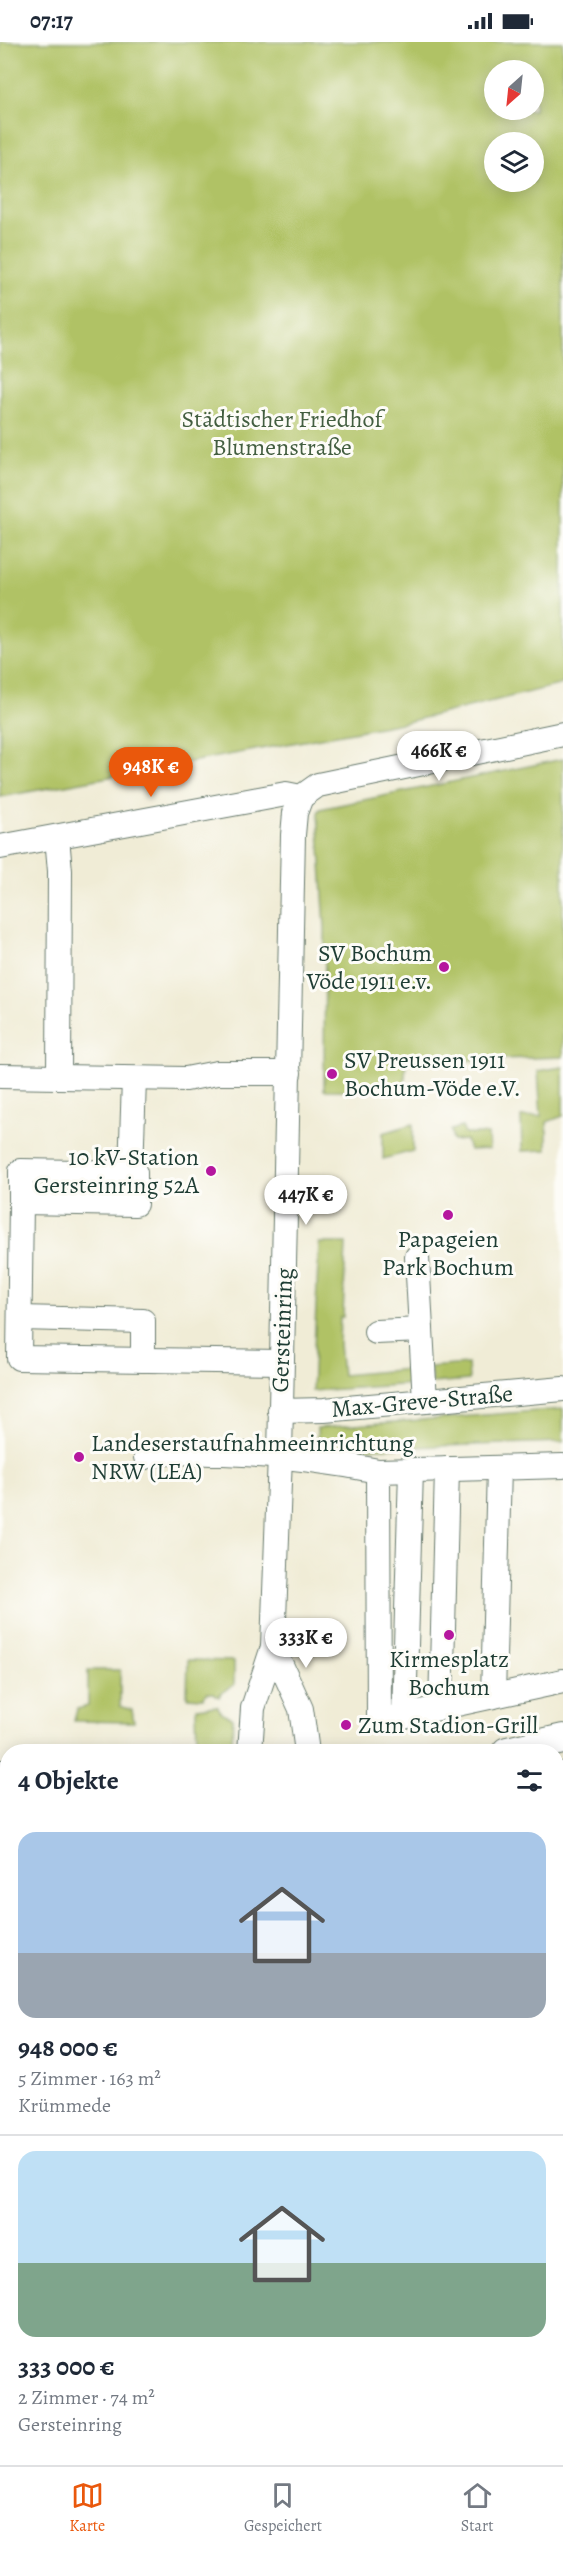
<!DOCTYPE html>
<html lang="de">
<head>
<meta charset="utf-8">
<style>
	body { margin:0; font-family:Alegreya,serif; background:#f6f6f7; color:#1f2937; height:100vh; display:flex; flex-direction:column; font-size:22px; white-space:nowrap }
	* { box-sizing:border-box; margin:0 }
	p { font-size:20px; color:#747a83 }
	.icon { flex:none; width:33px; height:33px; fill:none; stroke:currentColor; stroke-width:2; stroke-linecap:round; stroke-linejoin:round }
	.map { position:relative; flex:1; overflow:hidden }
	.details { position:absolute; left:0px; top:1702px; width:564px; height:722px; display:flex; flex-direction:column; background:#fff; border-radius:24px 24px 0 0; box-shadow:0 3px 15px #0003 }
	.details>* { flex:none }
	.needle { width:39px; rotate:207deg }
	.buttons { position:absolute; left:484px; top:18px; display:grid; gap:12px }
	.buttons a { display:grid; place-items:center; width:60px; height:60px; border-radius:50%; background:#fff; box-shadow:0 3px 15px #0003; font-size:30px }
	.price { position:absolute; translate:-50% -51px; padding:0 14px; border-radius:21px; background:#fff; color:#222; font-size:20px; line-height:39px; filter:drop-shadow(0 2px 3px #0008) }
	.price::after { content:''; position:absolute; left:50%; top:36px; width:18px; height:14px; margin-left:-9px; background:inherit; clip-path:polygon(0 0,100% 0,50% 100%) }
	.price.active { background:#ea580c; color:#fff }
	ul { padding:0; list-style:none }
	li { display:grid; align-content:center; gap:12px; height:318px; padding:0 18px }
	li+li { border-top:2px solid #e0e1e3 }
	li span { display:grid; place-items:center; height:186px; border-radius:18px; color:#555 }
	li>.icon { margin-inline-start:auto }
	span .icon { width:108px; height:108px; fill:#fffc; stroke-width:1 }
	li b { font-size:26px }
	h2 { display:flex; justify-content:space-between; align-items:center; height:72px; padding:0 18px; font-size:26px }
	.status { display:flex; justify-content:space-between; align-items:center; height:42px; padding:0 30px; background:#fff; direction:ltr }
	.status svg { height:16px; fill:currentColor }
	.tabs { display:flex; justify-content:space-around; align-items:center; height:84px; border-top:2px solid #e0e1e3; background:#fff; font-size:16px; color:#747a83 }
	.tabs a { display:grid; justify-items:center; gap:3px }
	.tabs .active { color:#ea580c }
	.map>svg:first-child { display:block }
	.green { fill:#b0c265; stroke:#68804c; stroke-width:1.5; fill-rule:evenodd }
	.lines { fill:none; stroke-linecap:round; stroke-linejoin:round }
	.minor-casing { stroke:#687a6d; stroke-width:26 }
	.major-casing { stroke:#687a6d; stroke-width:32 }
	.minor { stroke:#fff; stroke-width:24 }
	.major { stroke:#fff; stroke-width:30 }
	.poi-dot { fill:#b5179e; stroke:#fdfcf7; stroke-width:2 }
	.labels { text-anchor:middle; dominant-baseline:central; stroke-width:6; stroke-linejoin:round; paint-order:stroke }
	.park-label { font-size:24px; fill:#435e40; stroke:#fdfcf7 }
	.poi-label { font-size:24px; fill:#1f3d34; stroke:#fdfcf7; text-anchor:start }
	.street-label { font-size:24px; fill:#1f3d34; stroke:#fdfcf7 }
</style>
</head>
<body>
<div class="status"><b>07:17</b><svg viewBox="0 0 49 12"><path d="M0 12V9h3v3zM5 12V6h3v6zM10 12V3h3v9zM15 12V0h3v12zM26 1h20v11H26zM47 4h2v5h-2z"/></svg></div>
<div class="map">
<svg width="563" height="2423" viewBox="0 0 563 2423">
	<rect width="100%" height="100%" fill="#fdfcf7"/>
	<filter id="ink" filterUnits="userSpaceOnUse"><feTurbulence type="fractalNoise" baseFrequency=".0167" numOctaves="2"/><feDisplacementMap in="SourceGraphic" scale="12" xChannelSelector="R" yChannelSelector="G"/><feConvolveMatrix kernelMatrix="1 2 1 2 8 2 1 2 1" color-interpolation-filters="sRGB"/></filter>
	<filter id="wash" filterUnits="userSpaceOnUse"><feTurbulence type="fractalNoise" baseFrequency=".008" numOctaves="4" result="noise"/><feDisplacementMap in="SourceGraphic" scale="24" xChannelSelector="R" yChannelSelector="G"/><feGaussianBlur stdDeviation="1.35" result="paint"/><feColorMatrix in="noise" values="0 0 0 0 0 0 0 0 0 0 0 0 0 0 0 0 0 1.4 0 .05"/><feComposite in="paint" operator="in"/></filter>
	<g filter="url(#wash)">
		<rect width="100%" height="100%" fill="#f0ecd6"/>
		<g class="green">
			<path d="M0,0h563v642l-156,38 -407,75zM495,28h39v40h-39zM495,100h39v40h-39z"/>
			<path d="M563,717v298l-157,5 -2,29 -80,-1 1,-162 -7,-115 2,-4z"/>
			<path d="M563,1025v49l-16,6v28l-25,1 -1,-34 20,-1 -3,-45z"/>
			<path d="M413,1082v27l-30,8v-26z"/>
			<path d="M462,1085l3,7h23l1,15 -20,1 -3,-10 -13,1 -2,-11z"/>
			<path d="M319,1201h27l-3,74h-3l-1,27 3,31 67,-6 -2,-31h4l3,46 -102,7z"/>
			<path d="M468,1322l1,16 -37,3 -2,-16z"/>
			<path d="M563,1367v33l-245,8 -1,-22z"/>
			<path d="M188,1618l46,1v24l-13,8 -2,4 -5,-4h-8l-3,5 -16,-1z"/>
			<path d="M88,1628h32v36l12,4 2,12 -60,-1 3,-12 11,-3z"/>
			<path d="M217,1664l5,7 11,5 -1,24 -4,4 -31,-1 -1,-37z"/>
			<path d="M563,1900v118l-6,2v-119z"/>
		</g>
	</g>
	<g filter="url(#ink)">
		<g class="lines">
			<defs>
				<g id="minor">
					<path d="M0,805l286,-53 15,3 17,-12 245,-51"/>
					<path d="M0,1034l59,1 1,-206 -3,-34"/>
					<path d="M59,1035l127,2 31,-6h72"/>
					<path d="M131,1130l3,-93"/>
					<path d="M21,1160v-31l114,2v31l-114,-2 -2,156 262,4"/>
					<path d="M417,1215l8,144"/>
					<path d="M20,1276l123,3v39"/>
					<path d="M376,1290l45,-2"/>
					<path d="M280,1369l44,-1 239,-21"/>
					<path d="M146,1415c25,-7 51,-4 77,-4 53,2 103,7 155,18"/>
					<path d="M563,1424l-185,5 1,250 184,-40"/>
					<path d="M273,1605l28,62 6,43"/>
					<path d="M493,1654l6,-228"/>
					<path d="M441,1666l6,-239"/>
					<path d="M404,1674l7,-246"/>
					<path d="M250,1710l3,-44 20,-61 7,-192 13,-620 2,-22 6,-16"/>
					<path d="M556,2095l7,-2"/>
					<path d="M0,2145h8"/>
					<path d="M556,2146l7,-1"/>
					<path d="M556,2376l7,3"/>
					<path d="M189,2416l6,7"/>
					<path d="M499,2416l12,7"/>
					<path d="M476,2423l4,-7"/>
				</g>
				<g id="major">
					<path d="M507,1710l56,-13"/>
					<path d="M0,1733h8"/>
					<path d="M556,1737l7,-2"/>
					<path d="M0,1771h8"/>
					<path d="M228,2423l3,-7"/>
					<path d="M287,2423l3,-7"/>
				</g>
			</defs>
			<use href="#minor" class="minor-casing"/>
			<use href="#major" class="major-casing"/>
			<use href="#minor" class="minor"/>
			<use href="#major" class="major"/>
		</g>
	</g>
	<g class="poi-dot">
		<circle cx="444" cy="925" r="6"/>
		<circle cx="332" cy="1032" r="6"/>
		<circle cx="211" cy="1129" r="6"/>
		<circle cx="448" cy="1173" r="6"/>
		<circle cx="79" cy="1415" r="6"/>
		<circle cx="449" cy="1593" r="6"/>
		<circle cx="346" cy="1683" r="6"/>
	</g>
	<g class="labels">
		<g class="park-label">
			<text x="282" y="377">Städtischer Friedhof<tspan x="282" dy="28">Blumenstraße</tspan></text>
		</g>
		<g class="poi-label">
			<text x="432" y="911" text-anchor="end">SV Bochum<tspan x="432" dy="28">Vöde 1911 e.v.</tspan></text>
			<text x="344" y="1018">SV Preussen 1911<tspan x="344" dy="28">Bochum-Vöde e.V.</tspan></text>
			<text x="199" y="1115" text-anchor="end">10 kV-Station<tspan x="199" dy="28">Gersteinring 52A</tspan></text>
			<text x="448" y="1197" text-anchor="middle">Papageien<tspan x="448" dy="28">Park Bochum</tspan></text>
			<text x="91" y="1401">Landeserstaufnahmeeinrichtung<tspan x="91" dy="28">NRW (LEA)</tspan></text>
			<text x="449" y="1617" text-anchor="middle">Kirmesplatz<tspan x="449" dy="28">Bochum</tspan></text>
			<text x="358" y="1683">Zum Stadion-Grill</text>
		</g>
		<g class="street-label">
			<text transform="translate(282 1288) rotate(-88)">Gersteinring</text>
			<text transform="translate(422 1359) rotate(-5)">Max-Greve-Straße</text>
		</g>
	</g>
</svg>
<div class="buttons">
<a><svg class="needle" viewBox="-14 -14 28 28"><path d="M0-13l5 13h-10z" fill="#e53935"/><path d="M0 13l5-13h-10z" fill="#747a83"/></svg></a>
<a><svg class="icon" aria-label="layers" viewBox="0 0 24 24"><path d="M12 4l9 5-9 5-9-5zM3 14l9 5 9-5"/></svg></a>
</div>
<b class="price" style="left:439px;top:740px">466K €</b>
<b class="price active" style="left:151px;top:756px">948K €</b>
<b class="price" style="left:306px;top:1184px">447K €</b>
<b class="price" style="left:306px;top:1627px">333K €</b>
<section class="details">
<h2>4 Objekte<svg class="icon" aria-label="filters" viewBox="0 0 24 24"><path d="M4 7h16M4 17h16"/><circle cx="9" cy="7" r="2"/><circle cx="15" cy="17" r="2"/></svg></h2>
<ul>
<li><span style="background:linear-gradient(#a9c7e8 65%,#9aa5b1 0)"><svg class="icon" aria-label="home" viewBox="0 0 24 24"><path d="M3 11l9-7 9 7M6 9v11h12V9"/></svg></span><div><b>948 000 €</b><p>5 Zimmer · 163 m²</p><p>Krümmede</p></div></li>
<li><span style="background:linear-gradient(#bfe0f5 60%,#7fa58c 0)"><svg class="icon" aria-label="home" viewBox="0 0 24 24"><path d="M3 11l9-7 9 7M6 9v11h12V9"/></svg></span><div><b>333 000 €</b><p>2 Zimmer · 74 m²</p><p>Gersteinring</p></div></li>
</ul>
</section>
</div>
<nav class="tabs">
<a class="active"><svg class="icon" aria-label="map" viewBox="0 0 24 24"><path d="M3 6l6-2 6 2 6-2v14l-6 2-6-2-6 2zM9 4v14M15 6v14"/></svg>Karte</a>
<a><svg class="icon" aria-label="saved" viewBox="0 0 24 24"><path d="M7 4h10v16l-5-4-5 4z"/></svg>Gespeichert</a>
<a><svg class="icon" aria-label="home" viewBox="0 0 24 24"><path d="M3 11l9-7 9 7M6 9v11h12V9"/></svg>Start</a>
</nav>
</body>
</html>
